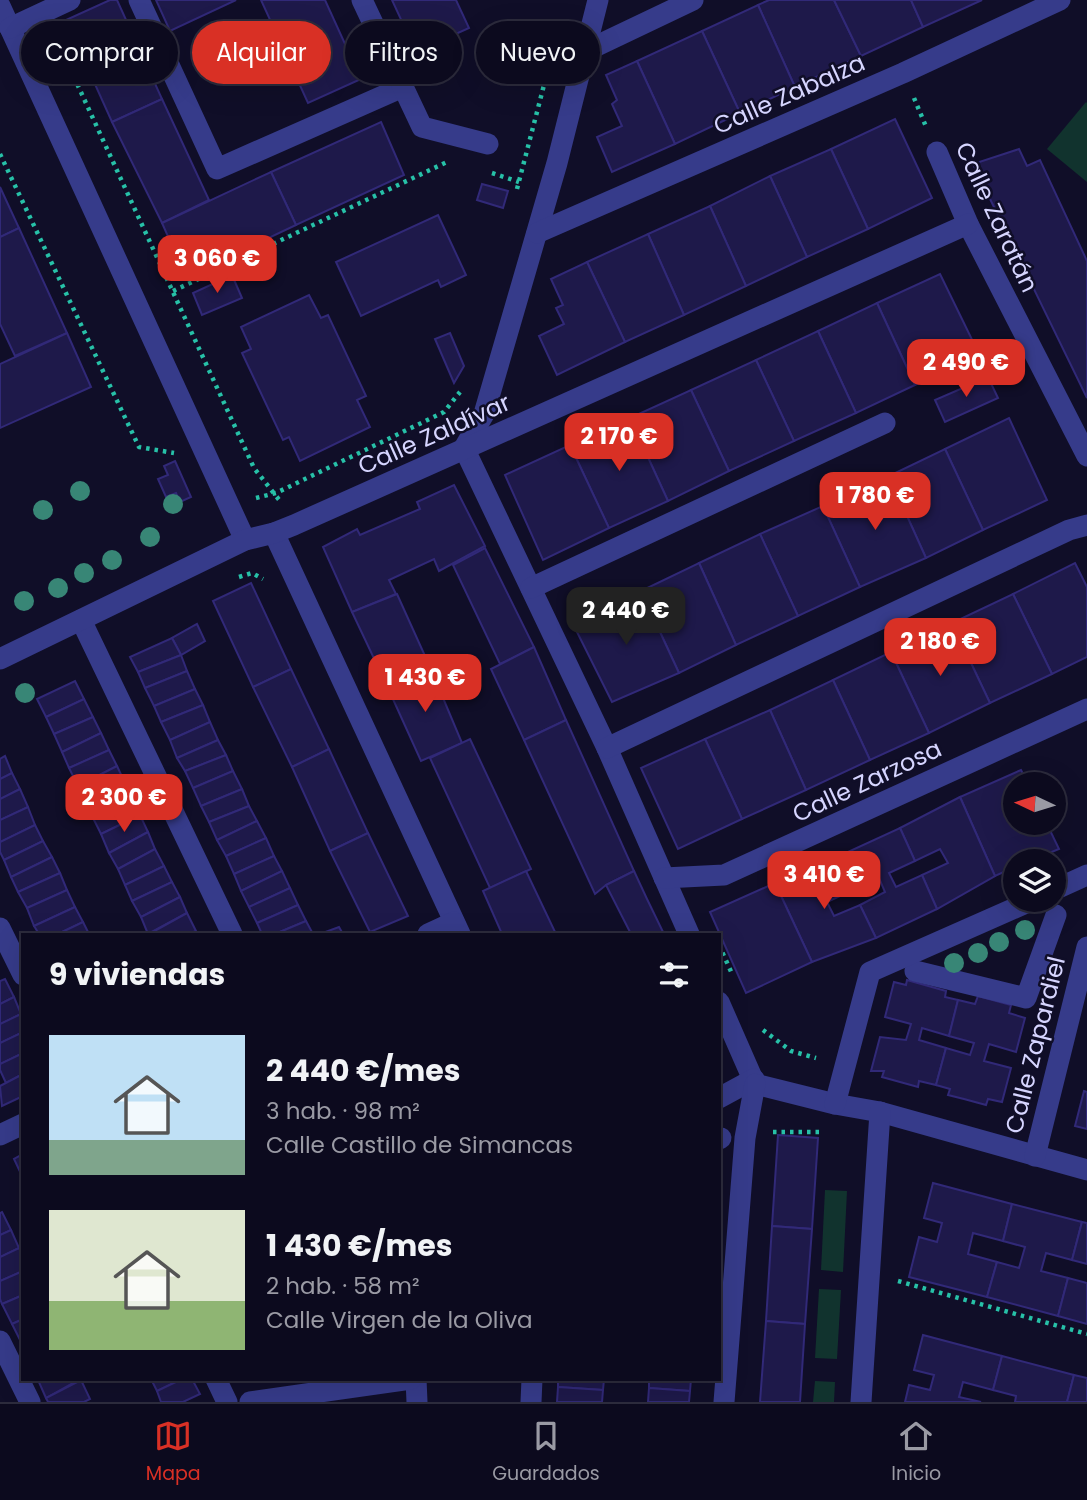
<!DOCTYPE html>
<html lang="es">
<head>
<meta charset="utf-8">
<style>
	body { margin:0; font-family:Poppins,sans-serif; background:#1a182b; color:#f1f3f6; height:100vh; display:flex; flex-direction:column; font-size:26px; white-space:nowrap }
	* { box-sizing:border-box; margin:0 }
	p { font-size:23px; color:#9a9aa4 }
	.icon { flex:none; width:38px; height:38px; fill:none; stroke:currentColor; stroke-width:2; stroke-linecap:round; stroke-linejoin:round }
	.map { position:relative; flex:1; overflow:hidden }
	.details { position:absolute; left:21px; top:933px; width:700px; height:448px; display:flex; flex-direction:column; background:#0c0a1e; border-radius:0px; box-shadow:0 7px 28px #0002,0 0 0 2px #2c2b3c }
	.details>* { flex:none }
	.guide { position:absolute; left:21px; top:21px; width:700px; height:63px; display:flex; gap:14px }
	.needle { width:46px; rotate:274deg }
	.buttons { position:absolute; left:1003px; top:772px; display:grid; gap:14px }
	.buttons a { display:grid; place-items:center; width:63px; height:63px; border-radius:50%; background:#0c0a1e; box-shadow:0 7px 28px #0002,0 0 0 2px #2c2b3c; font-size:35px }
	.price { position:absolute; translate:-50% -60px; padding:0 16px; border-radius:14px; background:#d93025; color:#fff; font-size:23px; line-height:46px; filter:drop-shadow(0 2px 4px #0008) }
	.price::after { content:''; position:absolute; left:50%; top:42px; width:21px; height:16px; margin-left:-10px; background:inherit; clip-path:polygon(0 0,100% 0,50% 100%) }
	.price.current { background:#222; color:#fff }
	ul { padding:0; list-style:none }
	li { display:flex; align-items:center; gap:21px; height:175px; padding:0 28px }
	li span { display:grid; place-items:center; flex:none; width:196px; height:140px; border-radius:0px; color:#555 }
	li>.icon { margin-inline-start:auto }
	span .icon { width:84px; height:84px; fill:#fffc; stroke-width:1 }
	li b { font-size:30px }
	h2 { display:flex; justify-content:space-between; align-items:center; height:84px; padding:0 28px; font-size:30px }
	.tag { padding:0 24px; border-radius:32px; background:#0c0a1e; box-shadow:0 7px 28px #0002,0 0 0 2px #2c2b3c; font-size:24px; line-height:63px }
	.tag.current { background:#d93025; color:#fff }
	.dock { display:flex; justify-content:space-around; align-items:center; height:98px; border-top:2px solid #2c2b3c; background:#0c0a1e; font-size:19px; color:#9a9aa4 }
	.dock a { display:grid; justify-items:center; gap:4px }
	.dock .current { color:#d93025 }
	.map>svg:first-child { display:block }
	.green { fill:#11332e }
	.building { fill:#1e194a; stroke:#312978; stroke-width:2 }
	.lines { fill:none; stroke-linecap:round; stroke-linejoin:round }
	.path { stroke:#27c1a8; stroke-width:4.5; stroke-dasharray:3.5 5; stroke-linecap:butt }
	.street { stroke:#363b8a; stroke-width:21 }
	.tree { fill:#388676 }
	.labels { text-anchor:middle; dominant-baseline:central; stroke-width:5; stroke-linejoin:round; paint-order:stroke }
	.street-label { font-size:24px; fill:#d6d5ff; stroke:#100e28 }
</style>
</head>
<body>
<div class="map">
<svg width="1087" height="1402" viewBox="0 0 1087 1402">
	<rect width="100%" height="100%" fill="#100e28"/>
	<g class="green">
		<path d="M1086,102l1,1v79l-40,-33z"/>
		<path d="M825,1190l22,1 -4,81 -22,-2z"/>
		<path d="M819,1289l22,1 -4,69 -22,-1z"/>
		<path d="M815,1381l20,1 -1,20h-21z"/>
	</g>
	<g class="building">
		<path d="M110,0h7l45,99 -50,23 -46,-102z"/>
		<path d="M156,0h80l-66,31z"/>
		<path d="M261,0h64l36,79 -53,24z"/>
		<path d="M392,0h64l13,28 -53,24z"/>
		<path d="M769,0h65l27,56 -66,31 -37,-82z"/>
		<path d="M834,0h77l12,27 -62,29z"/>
		<path d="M911,0h71l-59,27z"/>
		<path d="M758,5l37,82 -55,26 -38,-82z"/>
		<path d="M702,31l38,82 -65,31 -38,-83z"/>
		<path d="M637,61l38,83 -63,28 -15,-35 25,-11 -10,-22 5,-4 -11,-25z"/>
		<path d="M162,99l47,101 -47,23 -50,-101z"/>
		<path d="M895,119l37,79 -64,31 -37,-80z"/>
		<path d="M381,122l23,53 -108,50 -25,-53z"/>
		<path d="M831,149l37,80 -61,28 -37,-81z"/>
		<path d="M1019,149l8,17 13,-6 47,101v137l-114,-234z"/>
		<path d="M271,172l25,53 -110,52 -24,-54z"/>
		<path d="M770,176l37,81 -61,29 -36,-80z"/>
		<path d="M482,184l26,7 -5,17 -26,-8z"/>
		<path d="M0,187l19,41 -19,9z"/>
		<path d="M710,206l36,80 -62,29 -36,-81z"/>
		<path d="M438,215l28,60 -25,12 -3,-7 -77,36 -25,-54z"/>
		<path d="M19,228l48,105 -52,23 -15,-32v-87z"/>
		<path d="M648,234l36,81 -59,27 -38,-80z"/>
		<path d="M587,262l38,80 -68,33 -18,-39 25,-12 -8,-16 7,-3 -12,-26z"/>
		<path d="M940,274l40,82 -65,29 -38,-82z"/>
		<path d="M232,275l10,23 -40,17 -9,-22z"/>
		<path d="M309,295l12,23 7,-3 38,81 -9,4 13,27 -70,34 -11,-24 -6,3 -41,-87 9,-4 -10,-22z"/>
		<path d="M877,303l38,82 -59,28 -38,-82z"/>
		<path d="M818,331l38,82 -62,28 -38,-81z"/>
		<path d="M67,333l24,54 -91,41v-64z"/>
		<path d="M450,333l14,33 -10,17 -19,-44z"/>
		<path d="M756,360l38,81 -65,30 -38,-81z"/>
		<path d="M988,377l10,21 -53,24 -10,-22z"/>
		<path d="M691,390l38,81 -61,30 -38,-83z"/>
		<path d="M630,418l38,83 -59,27 -39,-83z"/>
		<path d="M1009,418l38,82 -64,30 -38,-81z"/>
		<path d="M570,445l39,83 -66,32 -38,-85z"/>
		<path d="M945,449l38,81 -57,28 -37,-82z"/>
		<path d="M175,461l16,36 -11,5 -4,-9 -10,4 -8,-18 10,-4 -4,-9z"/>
		<path d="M889,476l37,82 -66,29 -37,-81z"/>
		<path d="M454,485l31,61 -46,25 -5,-12 -45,21 7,14 -44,18 -29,-65 34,-18 3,6 60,-26 -3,-7z"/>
		<path d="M823,506l37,81 -62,29 -38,-82z"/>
		<path d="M760,534l38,82 -62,29 -37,-82z"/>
		<path d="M485,548l49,99 -34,17 -47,-99z"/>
		<path d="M699,563l37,82 -57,28 -38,-82z"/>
		<path d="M1075,563l12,24v70l-35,17 -39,-80z"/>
		<path d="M251,583l40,86 -38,18 -40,-86z"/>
		<path d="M641,591l38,82 -67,29 -39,-78z"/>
		<path d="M397,594l33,73 -43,19 -35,-74z"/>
		<path d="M1013,594l39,80 -62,29 -38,-80z"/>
		<path d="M952,623l38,80 -61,30 -38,-81z"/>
		<path d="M197,624l8,17 -24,14 -9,-17z"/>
		<path d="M172,638l9,17 -43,17 -8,-15z"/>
		<path d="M534,647l32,73 -42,20 -33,-71z"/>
		<path d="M891,652l38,81 -59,27 -37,-80z"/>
		<path d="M181,655l6,16 -42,17 -7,-16z"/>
		<path d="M430,667l32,76 -41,18 -34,-75z"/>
		<path d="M291,669l38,80 -37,18 -39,-80z"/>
		<path d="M187,671l8,18 -41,17 -9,-18z"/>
		<path d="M833,680l37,80 -64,30 -36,-80z"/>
		<path d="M75,681l9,18 -38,18 -9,-18z"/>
		<path d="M195,689l8,16 -42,17 -7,-16z"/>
		<path d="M84,699l9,18 -39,17 -8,-17z"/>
		<path d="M203,705l7,17 -40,18 -9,-18z"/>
		<path d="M770,710l36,80 -64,29 -37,-80z"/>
		<path d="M93,717l8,16 -39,19 -8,-18z"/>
		<path d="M566,720l68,151 -28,14 -11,9 -71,-154z"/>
		<path d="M210,722l8,18 -41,18 -7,-18z"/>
		<path d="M101,733l8,17 -40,18 -7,-16z"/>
		<path d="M470,739l61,130 -41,19 -60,-130z"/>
		<path d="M705,739l37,80 -64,30 -37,-81z"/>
		<path d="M218,740l8,15 -41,16 -8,-13z"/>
		<path d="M329,749l39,84 -38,18 -38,-84z"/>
		<path d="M109,750l8,16 -39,20 -9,-18z"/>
		<path d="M226,755l7,16 -40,17 -8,-17z"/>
		<path d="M5,756l7,17 -12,6v-20z"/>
		<path d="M117,766l8,17 -39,20 -8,-17z"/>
		<path d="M1021,770l7,14h-13v38h31l13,27 -29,12h-15v6l-20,9 -35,-79z"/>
		<path d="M233,771l9,18 -41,17 -8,-18z"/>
		<path d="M12,773l8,16 -20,10v-20z"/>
		<path d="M125,783l7,16 -39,19 -7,-15z"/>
		<path d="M20,789l8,18 -28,13v-21z"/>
		<path d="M242,789l7,17 -40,16 -8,-16z"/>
		<path d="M960,797l35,79 -58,33 -15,-34 26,-12 -8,-14 -25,12 -15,-33z"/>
		<path d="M132,799l8,16 -39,19 -8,-16z"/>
		<path d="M249,806l8,15 -40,19 -8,-18z"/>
		<path d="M28,807l7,18 -35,17v-22z"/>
		<path d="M140,815l8,17 -39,21 -8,-19z"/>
		<path d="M257,821l9,17 -40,18 -9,-16z"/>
		<path d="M35,825l8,16 -39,19 -4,-8v-10z"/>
		<path d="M900,828l15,33 -26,12 7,14 26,-12 15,34 -61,29 -16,-33 25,-13 -6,-14 -26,12 -16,-33z"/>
		<path d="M148,832l7,17 -37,20 -9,-16z"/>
		<path d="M368,833l40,83 -38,16 -40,-81z"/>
		<path d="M266,838l8,18 -40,18 -8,-18z"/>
		<path d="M43,841l9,16 -41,20 -7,-17z"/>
		<path d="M155,849l9,17 -39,19 -7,-16z"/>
		<path d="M274,856l8,15 -41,20 -7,-17z"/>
		<path d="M52,857l8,16 -42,19 -7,-15z"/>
		<path d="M837,857l16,33 -26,12 7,14 26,-11 16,33 -64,24 -37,-79z"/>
		<path d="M164,866l8,16 -40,19 -7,-16z"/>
		<path d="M282,871l8,17 -41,19 -8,-16z"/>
		<path d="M526,871l30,63h-54l-19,-43z"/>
		<path d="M634,871l13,28 17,35h-33l-25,-49z"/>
		<path d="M60,873l7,17 -40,18 -9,-16z"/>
		<path d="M172,882l8,15 -39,20 -9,-16z"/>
		<path d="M775,883l37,79 -66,31 -36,-81z"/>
		<path d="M290,888l8,17 -41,18 -8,-16z"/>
		<path d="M67,890l8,17 -41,19 -7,-18z"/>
		<path d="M180,897l7,16 -39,21 -7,-17z"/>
		<path d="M298,905l8,16 -31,13h-13l-5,-11z"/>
		<path d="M75,907l8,15 -25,12h-19l-5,-8z"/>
		<path d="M187,913l9,18 -8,3h-39z"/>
		<path d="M306,921l7,13h-38z"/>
		<path d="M83,922l6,12h-31z"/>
		<path d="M339,927l4,7h-23z"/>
		<path d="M5,979l9,18 -14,7v-23z"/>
		<path d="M907,980l39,11 -1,6 13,3 -9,36 -27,-8 -3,12 27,8 -10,37 -17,-4 -1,6 -36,-10 2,-6h-13l9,-34 26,3 5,-16 -26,-7 9,-35 12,3z"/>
		<path d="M978,996l33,9 -2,8 16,5 -9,34 -27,-8 -5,17 27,7 -9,34 -14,-3 -2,6 -22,-6 -16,-4 2,-6 -14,-4 10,-37 24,7 4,-12 -25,-7 9,-36 17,4z"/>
		<path d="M14,997l7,17 -21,10v-20z"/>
		<path d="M21,1014l2,18 -23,11v-19z"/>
		<path d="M23,1032v21l-23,11v-21z"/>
		<path d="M23,1053v21l-17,9 -6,-13v-6z"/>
		<path d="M23,1074v22l-21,10 -2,-20z"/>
		<path d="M1084,1091l3,1v37l-12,-3z"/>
		<path d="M778,1135l40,3 -6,91 -40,-3z"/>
		<path d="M23,1154v24l-9,-19z"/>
		<path d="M933,1183l79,21 -9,37 -30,-8 -5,21 29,8 -10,35 -78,-20 10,-40 18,5 5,-19 -18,-5z"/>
		<path d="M1012,1204l70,18 -10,38 -26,-7 -5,18 27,7 -10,38 -71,-19 10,-35 22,6 6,-21 -22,-6z"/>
		<path d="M2,1212l9,18 -11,5v-22z"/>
		<path d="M1082,1222l5,1v41l-15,-4z"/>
		<path d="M772,1226l40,3 -7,95 -39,-3z"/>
		<path d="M11,1230l8,18 -19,9v-22z"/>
		<path d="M19,1248l4,9v14l-23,10v-24z"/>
		<path d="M23,1271v24l-21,9 -2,-5v-18z"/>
		<path d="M1068,1278l19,5v41l-29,-8z"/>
		<path d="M23,1295v24l-11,5 -10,-20z"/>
		<path d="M23,1319v22l-2,1 -9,-18z"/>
		<path d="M766,1321l39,3 -5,78h-40z"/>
		<path d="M923,1335l79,21 -9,34 -30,-8 -4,15 22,5h-76l4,-17 21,5 4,-15 -20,-5z"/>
		<path d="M1002,1356l72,19 -7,27h-52l1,-6 -23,-6z"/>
		<path d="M1074,1375l13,3v24h-20z"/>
		<path d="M80,1379l-34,19 -8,-18 1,-1z"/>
		<path d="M151,1379h31l-25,12z"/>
		<path d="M182,1379h10l8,15 -17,8h-22l-4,-11z"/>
		<path d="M558,1379h46l-1,11 -45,-3z"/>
		<path d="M638,1379h53l-1,12 -41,-3v-8z"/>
		<path d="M81,1380l9,19 -6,3h-36l-2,-4z"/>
		<path d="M558,1387l45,3 -1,12h-45z"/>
		<path d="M649,1388l41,3 -1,11h-41z"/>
	</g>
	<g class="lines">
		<g class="path">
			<path d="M56,38l198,430 26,33"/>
			<path d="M914,98l13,31"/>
			<path d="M0,154l139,293 35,6"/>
			<path d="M492,173l27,9"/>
			<path d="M517,189l27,-104"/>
			<path d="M173,291l274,-129"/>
			<path d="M256,498l20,-5 168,-81 16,-20"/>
			<path d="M239,577l13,-4 11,6"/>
			<path d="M719,945l14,31"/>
			<path d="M763,1030l28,21 25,7"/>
			<path d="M773,1132h47"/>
			<path d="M898,1281l189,53"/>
		</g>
		<g class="street">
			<path d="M139,0l78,169 186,-82"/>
			<path d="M362,0l60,127 66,17"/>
			<path d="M598,0l-41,163 -73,251 -20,34 143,300 82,186"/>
			<path d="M0,6l245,534"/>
			<path d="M10,28l60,-28"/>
			<path d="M586,51l107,-51"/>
			<path d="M937,152l31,72 119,232"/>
			<path d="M537,233l366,-160 157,-73"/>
			<path d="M274,533l186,401"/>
			<path d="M531,588l354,-165"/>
			<path d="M81,620l151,314"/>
			<path d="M0,659l245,-119 29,-7 20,-8 674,-301"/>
			<path d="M607,748l462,-218 18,-5"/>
			<path d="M664,878l60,-3 363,-166"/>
			<path d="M1054,890l33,-15"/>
			<path d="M0,928l23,47"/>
			<path d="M428,934l26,-12"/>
			<path d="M915,971l111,27 30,-83"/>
			<path d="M719,1002l36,82 80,20 45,8 207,58"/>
			<path d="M719,1098l35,-19"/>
			<path d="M835,1104l35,-132 163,-72"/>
			<path d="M0,1135l23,-11"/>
			<path d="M719,1139l2,-1"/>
			<path d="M1035,1156l52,-209"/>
			<path d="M0,1341l30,61"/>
			<path d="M216,1379l11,23"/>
			<path d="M416,1379l1,23"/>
			<path d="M250,1402l161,-23"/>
			<path d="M531,1402l1,-23"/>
			<path d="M724,1402l21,-264 10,-54"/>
			<path d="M861,1402l19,-290"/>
		</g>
	</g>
	<g class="tree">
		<circle cx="80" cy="491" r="10"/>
		<circle cx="173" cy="504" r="10"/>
		<circle cx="43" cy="510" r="10"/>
		<circle cx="150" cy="537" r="10"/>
		<circle cx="112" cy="560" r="10"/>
		<circle cx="84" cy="573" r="10"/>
		<circle cx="58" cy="588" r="10"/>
		<circle cx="24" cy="601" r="10"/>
		<circle cx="25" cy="693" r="10"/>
		<circle cx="1025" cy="930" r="10"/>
		<circle cx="999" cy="942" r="10"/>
		<circle cx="978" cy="953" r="10"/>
		<circle cx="954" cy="963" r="10"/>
	</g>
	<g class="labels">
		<g class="street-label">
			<text transform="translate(789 94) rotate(-24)">Calle Zabalza</text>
			<text transform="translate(997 217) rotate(65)">Calle Zaratán</text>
			<text transform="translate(434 434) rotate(-24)">Calle Zaldívar</text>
			<text transform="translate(867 781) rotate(-25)">Calle Zarzosa</text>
			<text transform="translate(1035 1045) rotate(-76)">Calle Zapardiel</text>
		</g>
	</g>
</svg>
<div class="buttons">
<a><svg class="needle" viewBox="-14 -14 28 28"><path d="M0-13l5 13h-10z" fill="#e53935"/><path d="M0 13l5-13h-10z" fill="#9a9aa4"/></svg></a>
<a><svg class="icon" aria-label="layers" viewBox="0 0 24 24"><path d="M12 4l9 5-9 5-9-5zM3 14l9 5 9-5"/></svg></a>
</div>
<b class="price" style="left:217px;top:295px">3 060 €</b>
<b class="price" style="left:966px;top:399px">2 490 €</b>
<b class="price" style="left:619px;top:473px">2 170 €</b>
<b class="price" style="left:875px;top:532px">1 780 €</b>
<b class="price current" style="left:626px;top:647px">2 440 €</b>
<b class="price" style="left:940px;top:678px">2 180 €</b>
<b class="price" style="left:425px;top:714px">1 430 €</b>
<b class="price" style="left:124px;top:834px">2 300 €</b>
<b class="price" style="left:824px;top:911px">3 410 €</b>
<div class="guide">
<a class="tag">Comprar</a>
<a class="tag current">Alquilar</a>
<a class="tag">Filtros</a>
<a class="tag">Nuevo</a>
</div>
<section class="details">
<h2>9 viviendas<svg class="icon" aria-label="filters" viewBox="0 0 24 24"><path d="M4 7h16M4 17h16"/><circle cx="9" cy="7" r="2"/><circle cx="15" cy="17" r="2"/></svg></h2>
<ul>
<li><span style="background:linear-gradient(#bfe0f5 75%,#7fa58c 0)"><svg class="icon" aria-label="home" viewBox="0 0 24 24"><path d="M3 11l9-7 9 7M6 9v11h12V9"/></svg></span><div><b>2 440 €/mes</b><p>3 hab. · 98 m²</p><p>Calle Castillo de Simancas</p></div></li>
<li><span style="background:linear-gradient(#dfe7d0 65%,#8fb573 0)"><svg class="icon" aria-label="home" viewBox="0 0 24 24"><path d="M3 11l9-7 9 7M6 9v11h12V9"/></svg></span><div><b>1 430 €/mes</b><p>2 hab. · 58 m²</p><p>Calle Virgen de la Oliva</p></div></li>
</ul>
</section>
</div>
<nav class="dock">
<a class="current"><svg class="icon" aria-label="map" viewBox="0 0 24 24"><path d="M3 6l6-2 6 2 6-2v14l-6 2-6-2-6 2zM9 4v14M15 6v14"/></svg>Mapa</a>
<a><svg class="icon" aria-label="saved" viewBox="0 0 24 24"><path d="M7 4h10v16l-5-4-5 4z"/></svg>Guardados</a>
<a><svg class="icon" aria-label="home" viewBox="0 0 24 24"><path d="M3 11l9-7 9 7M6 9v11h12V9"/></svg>Inicio</a>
</nav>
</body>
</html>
